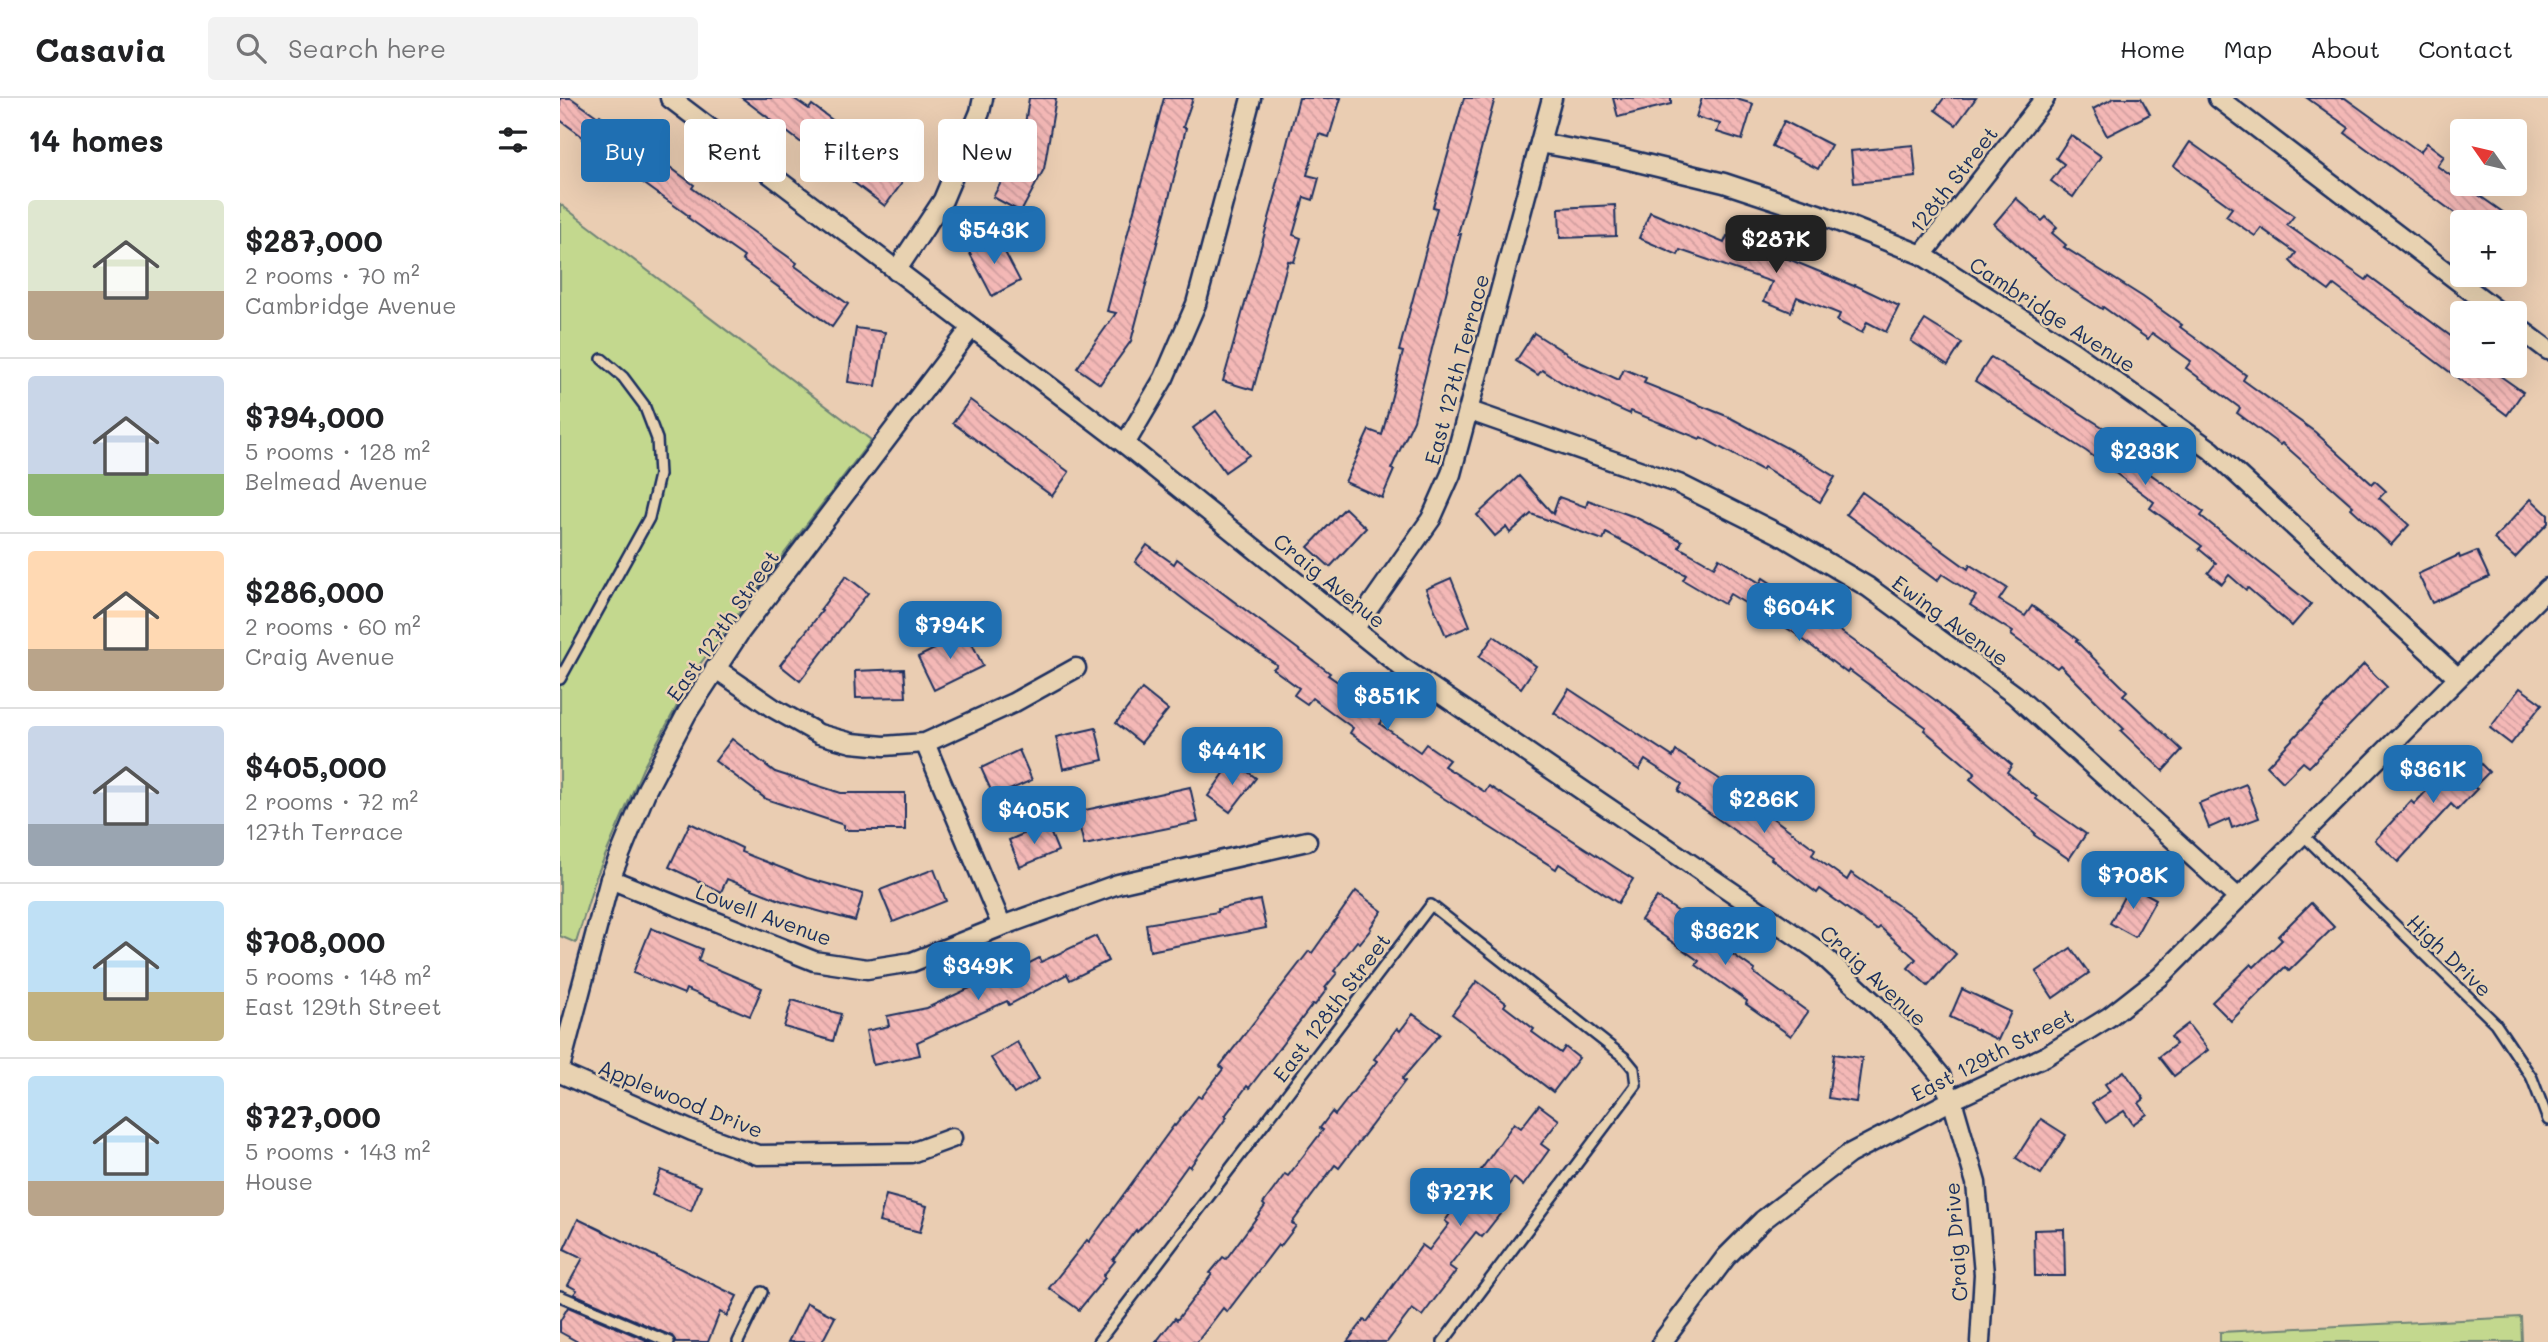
<!DOCTYPE html>
<html lang="en">
<head>
<meta charset="utf-8">
<style>
	body { margin:0; font-family:Mali,sans-serif; background:#f2f2f2; color:#202124; height:100vh; display:flex; flex-direction:column; font-size:26px; white-space:nowrap }
	* { box-sizing:border-box; margin:0 }
	p { font-size:23px; color:#757577 }
	.icon { flex:none; width:38px; height:38px; fill:none; stroke:currentColor; stroke-width:2; stroke-linecap:round; stroke-linejoin:round }
	.map { position:relative; flex:1; overflow:hidden }
	.side { display:flex; flex-direction:column; background:#fff; width:560px }
	.side>* { flex:none }
	.top-card { position:absolute; left:21px; top:21px; width:665px; height:63px; display:flex; gap:14px }
	.needle { width:46px; rotate:304deg }
	.fabs { position:absolute; left:1890px; top:21px; display:grid; gap:14px }
	.fabs a { display:grid; place-items:center; width:77px; height:77px; border-radius:7px; background:#fff; box-shadow:0 7px 28px #0002; font-size:35px }
	.price { position:absolute; translate:-50% -60px; padding:0 16px; border-radius:14px; background:#1f6fb2; color:#fff; font-size:23px; line-height:46px; filter:drop-shadow(0 2px 4px #0008) }
	.price::after { content:''; position:absolute; left:50%; top:42px; width:21px; height:16px; margin-left:-10px; background:inherit; clip-path:polygon(0 0,100% 0,50% 100%) }
	.price.selected { background:#222; color:#fff }
	ul { padding:0; list-style:none }
	li { display:flex; align-items:center; gap:21px; height:175px; padding:0 28px }
	li+li { border-top:2px solid #e0e0e0 }
	li span { display:grid; place-items:center; flex:none; width:196px; height:140px; border-radius:7px; color:#555 }
	li>.icon { margin-inline-start:auto }
	span .icon { width:84px; height:84px; fill:#fffc; stroke-width:1 }
	li b { font-size:30px }
	h2 { display:flex; justify-content:space-between; align-items:center; height:84px; padding:0 28px; font-size:30px }
	.chip { padding:0 24px; border-radius:7px; background:#fff; box-shadow:0 7px 28px #0002; font-size:24px; line-height:63px }
	.chip.selected { background:#1f6fb2; color:#fff }
	header { display:flex; align-items:center; gap:42px; box-sizing:border-box; height:98px; padding:0 35px; background:#fff; border-bottom:2px solid #e0e0e0 }
	header strong { font-size:33px }
	nav { display:flex; gap:38px; margin-inline-start:auto; font-size:24px }
	.search { width:490px; height:63px; background:#f2f2f2; display:flex; align-items:center; gap:18px; box-sizing:border-box; padding:0 24px; border-radius:7px; color:#757577; font-size:26px }
	main { display:flex; flex:1; min-height:0 }
	.map>svg:first-child { display:block }
	.green { fill:#c3d88e; stroke:#6f8476; stroke-width:2 }
	.building { fill:url(#building-back-hatch); stroke:#1b2f5e; stroke-width:2 }
	.lines { fill:none; stroke-linecap:round; stroke-linejoin:round }
	.lane-casing { stroke:#1b2f5e; stroke-width:14 }
	.street-casing { stroke:#1b2f5e; stroke-width:23 }
	.lane { stroke:#e8d2b1; stroke-width:9 }
	.street { stroke:#e8d2b1; stroke-width:18 }
	.labels { text-anchor:middle; dominant-baseline:central; stroke-width:5; stroke-linejoin:round; paint-order:stroke }
	.street-label { font-size:21px; fill:#1b2f5e; stroke:#e8d2b1 }
</style>
</head>
<body>
<header>
<strong>Casavia</strong>
<div class="search"><svg class="icon" aria-label="search" viewBox="0 0 24 24"><circle cx="10" cy="10" r="6"/><path d="M15 15l6 6"/></svg>Search here</div>
<nav><a>Home</a><a>Map</a><a>About</a><a>Contact</a></nav>
</header>
<main>
<section class="side">
<h2>14 homes<svg class="icon" aria-label="filters" viewBox="0 0 24 24"><path d="M4 7h16M4 17h16"/><circle cx="9" cy="7" r="2"/><circle cx="15" cy="17" r="2"/></svg></h2>
<ul>
<li><span style="background:linear-gradient(#dfe7d0 65%,#b9a48a 0)"><svg class="icon" aria-label="home" viewBox="0 0 24 24"><path d="M3 11l9-7 9 7M6 9v11h12V9"/></svg></span><div><b>$287,000</b><p>2 rooms · 70 m²</p><p>Cambridge Avenue</p></div></li>
<li><span style="background:linear-gradient(#c9d6e8 70%,#8fb573 0)"><svg class="icon" aria-label="home" viewBox="0 0 24 24"><path d="M3 11l9-7 9 7M6 9v11h12V9"/></svg></span><div><b>$794,000</b><p>5 rooms · 128 m²</p><p>Belmead Avenue</p></div></li>
<li><span style="background:linear-gradient(#ffd9b3 70%,#b9a48a 0)"><svg class="icon" aria-label="home" viewBox="0 0 24 24"><path d="M3 11l9-7 9 7M6 9v11h12V9"/></svg></span><div><b>$286,000</b><p>2 rooms · 60 m²</p><p>Craig Avenue</p></div></li>
<li><span style="background:linear-gradient(#c9d6e8 70%,#9aa5b1 0)"><svg class="icon" aria-label="home" viewBox="0 0 24 24"><path d="M3 11l9-7 9 7M6 9v11h12V9"/></svg></span><div><b>$405,000</b><p>2 rooms · 72 m²</p><p>127th Terrace</p></div></li>
<li><span style="background:linear-gradient(#bfe0f5 65%,#c2b280 0)"><svg class="icon" aria-label="home" viewBox="0 0 24 24"><path d="M3 11l9-7 9 7M6 9v11h12V9"/></svg></span><div><b>$708,000</b><p>5 rooms · 148 m²</p><p>East 129th Street</p></div></li>
<li><span style="background:linear-gradient(#bfe0f5 75%,#b9a48a 0)"><svg class="icon" aria-label="home" viewBox="0 0 24 24"><path d="M3 11l9-7 9 7M6 9v11h12V9"/></svg></span><div><b>$727,000</b><p>5 rooms · 143 m²</p><p>House</p></div></li>
</ul>
</section>
<div class="map">
<svg width="1988" height="1244" viewBox="0 0 1988 1244">
	<defs>
		<pattern id="building-back-hatch" width="6" height="6" patternUnits="userSpaceOnUse" patternTransform="scale(1.75)"><rect width="6" height="6" fill="#f4b8b6"/><path d="M-1 5l2 2M0 0l6 6M5-1l2 2" fill="none" stroke="#d19e9f"/></pattern>
	</defs>
	<rect width="100%" height="100%" fill="#eacdb2"/>
	<filter id="ink" filterUnits="userSpaceOnUse"><feTurbulence type="fractalNoise" baseFrequency=".0143" numOctaves="2"/><feDisplacementMap in="SourceGraphic" scale="14" xChannelSelector="R" yChannelSelector="G"/><feConvolveMatrix kernelMatrix="1 2 1 2 8 2 1 2 1" color-interpolation-filters="sRGB"/></filter>
	<g filter="url(#ink)">
		<g class="green">
			<path d="M0,106l311,236 -171,224 -57,104 -47,109 -20,66 -16,-7z"/>
			<path d="M1961,1219l1,25h-302v-10z"/>
		</g>
		<g class="building">
			<path d="M0,0h11l27,19 2,-2 94,70 -2,3 105,75 -2,3 53,38 -16,23 -90,-67 2,-3 -56,-39 1,-2 -107,-77 1,-2 -23,-17z"/>
			<path d="M182,0h51l16,11 3,-4 39,29 -5,8 56,41 -17,23z"/>
			<path d="M469,0h27l-12,71 -23,43 -28,-15 29,-53z"/>
			<path d="M604,0h29l-10,29 3,1 -17,70 -38,143 -31,43 -23,-16 39,-55 -9,-2z"/>
			<path d="M739,0h42l-12,39 -10,-3 -12,41 12,3 -6,22 -9,-3 -11,38 8,3 -7,24 -6,-1 -35,129 -30,-9 54,-191 -2,-1z"/>
			<path d="M904,0h31l-37,136h3l-47,186 -23,49 3,1 -12,28 -37,-16 24,-52 13,5 21,-83 -4,-1 38,-143 -4,-1z"/>
			<path d="M1053,0h58v6l-53,13z"/>
			<path d="M1142,0h31l20,6 -11,36 -25,-8 3,-8 -24,-7z"/>
			<path d="M1384,0h32l-20,27 -21,-15z"/>
			<path d="M1554,0h27l9,16 -43,22 -14,-27z"/>
			<path d="M1747,0h38l75,54 7,-9 17,13 -7,10 80,56h-50l-122,-89 4,-5z"/>
			<path d="M1224,23l47,24 -13,24 -46,-23z"/>
			<path d="M1511,37l30,21 -28,41 -22,-16 13,-17 -8,-6z"/>
			<path d="M1630,44l104,74 -7,9 79,55 3,-4 87,64 -3,5 9,6v15h24l37,26 -16,23 -173,-130 -5,6 -32,-23 -7,-7 6,-8 -35,-25 -6,8 -29,-20 6,-8 -58,-42z"/>
			<path d="M1353,47l3,32 -62,6 -3,-32z"/>
			<path d="M1456,100l26,23 4,-4 11,10 -5,6 14,12 -2,2 79,50 39,28 -2,2 66,48 -3,5 72,52 57,52 3,-3 11,10 -7,7 30,27 -18,20 -40,-37 2,-2 -71,-63 -2,2 -43,-32 3,-5 -54,-40 5,-7 -39,-28 -4,6 -45,-32 -1,2 -45,-29 -63,-56z"/>
			<path d="M1055,107l1,31 -56,2 -1,-30z"/>
			<path d="M1090,114l74,31 3,-7 35,12 92,38 1,-1 44,21 -13,26 -19,-10 -5,11 -25,-12 3,-7 -43,-17 -6,15 -27,-11 8,-19 -92,-32 -2,5 -39,-17z"/>
			<path d="M436,137l24,46 -28,15 -24,-46z"/>
			<path d="M1365,222l37,23 -14,22 -37,-24z"/>
			<path d="M296,230l29,4 -9,54 -28,-4z"/>
			<path d="M974,235l48,30 37,17 5,-11 22,9 -2,5 85,34 71,38 35,22 -15,25 -56,-35 -2,3 -61,-33 -1,2 -69,-28 -1,3 -64,-29 -24,-15 -4,5 -22,-14z"/>
			<path d="M1431,259l121,76 43,32 -6,8 55,39 -3,4 110,88 -19,22 -44,-38 -2,2 -17,-15 -7,9 -14,-11 8,-10 -17,-14 3,-3 -52,-38 4,-6 -68,-51 -111,-70z"/>
			<path d="M410,302l99,72 -17,24 -99,-73z"/>
			<path d="M656,313l33,44 -24,17 -32,-44z"/>
			<path d="M959,378l34,38 6,-17 27,10 2,-7 47,17 47,24 -3,6 35,20 5,-9 41,25 3,-5 43,28 129,94 77,65 -5,7 30,25 -1,2 50,35 -17,25 -35,-24 1,-2 -65,-54 5,-6 -51,-43 2,-3 -77,-57 -2,3 -54,-41 -63,-38 -6,10 -41,-24 3,-5 -80,-42 -3,7 -72,-26 -21,19 -4,-6 -11,9 -18,-21z"/>
			<path d="M1302,394l106,77 2,-4 37,23 -8,12 26,16 7,-10 46,34 -2,1 51,50 -4,4 59,55 -19,21 -42,-40 3,-2 -64,-64 -3,3 -46,-33 2,-3 -43,-27 6,-9 -34,-22 -5,7 -91,-67z"/>
			<path d="M1971,401l17,16v8l-33,35 -21,-19z"/>
			<path d="M785,410l21,20 -36,39 -22,-20z"/>
			<path d="M587,447l27,19 3,-5 153,114 -2,2 58,41 -6,8 40,28 6,-8 23,16 -5,6 41,26 4,-6 144,93 -15,24 -59,-39 -3,5 -127,-80 -79,-56 3,-5 -41,-30 -5,6 -13,-9 5,-7 -26,-19 4,-4 -77,-53 -65,-50z"/>
			<path d="M1917,453l12,26 -57,26 -14,-29 41,-19 1,3z"/>
			<path d="M286,478l22,17 -68,88 -20,-16 42,-54 -2,-1z"/>
			<path d="M891,480l19,48 -24,10 -20,-47z"/>
			<path d="M407,535l16,33 -49,24 -16,-33z"/>
			<path d="M934,538l42,30 -15,22 -42,-31z"/>
			<path d="M1804,566l23,23 -78,80 -6,-5 -20,20 -16,-16z"/>
			<path d="M344,571l2,28 -50,1 -1,-27z"/>
			<path d="M1960,590l22,16 -31,40 -21,-16z"/>
			<path d="M582,591l26,21 -27,33 -25,-20z"/>
			<path d="M1009,591l104,68 3,-6 42,27 97,71 -3,6 35,25 4,-7 65,45 40,36 -28,32 -20,-18 8,-9 -36,-32 -3,3 -57,-41 -3,4 -46,-34 1,-2 -94,-66 4,-7 -37,-24 -6,10 -85,-57z"/>
			<path d="M536,630l7,32 -40,9 -7,-32z"/>
			<path d="M172,641l43,33 66,21h64v37h-61v-5l-78,-26 -51,-38z"/>
			<path d="M1906,651l23,23 -15,15 3,2 -20,21 -6,-6 -53,58 -23,-22 36,-39 3,3z"/>
			<path d="M459,652l13,30 -38,17 -13,-29z"/>
			<path d="M673,663l23,17 -26,34 -22,-16z"/>
			<path d="M1686,686l13,34 -27,10 -3,-9 -20,9 -10,-25z"/>
			<path d="M630,689l8,35 -114,23 -8,-33z"/>
			<path d="M130,725l52,25 -1,4 66,26 56,16 -8,27 -70,-19 -58,-23 -6,13 -52,-25z"/>
			<path d="M487,726l11,27 -38,16 -11,-27z"/>
			<path d="M374,771l12,32 -53,21 -13,-32z"/>
			<path d="M1570,787l26,14 -21,38 -25,-14z"/>
			<path d="M796,793l26,20 -12,17 1,1 -11,14 -3,-2 -23,30 3,2 -12,15 2,1 -12,16 -2,-1 -64,84 -2,-2 -22,30 2,1 -37,50 -2,-2 -38,53 -13,14 -1,-2 -23,30 2,1 -12,15 2,2 -26,32 -30,-22 38,-48 2,2 85,-117 1,1 23,-30 3,2 22,-29 -3,-3 89,-115 3,2z"/>
			<path d="M1097,799l35,24 -2,3 65,46 -1,3 54,39 -17,24 -45,-32 1,-3 -51,-36 3,-4 -58,-41z"/>
			<path d="M700,802l6,28 -116,23 -4,-27 72,-12v-3z"/>
			<path d="M1751,805l23,24 -45,44 -4,-4 -54,54 -19,-19 39,-38 3,3 28,-27 -4,-4z"/>
			<path d="M91,830l51,21 -4,12 64,27 -12,28 -64,-27 -2,5 -51,-21z"/>
			<path d="M536,838l12,25 -38,19 -3,-6 -58,31 -2,-4 -90,41 3,13 -47,10 -7,-34 23,-5 -2,-10 40,-8 47,-22 2,5 63,-33 2,4z"/>
			<path d="M1511,850l18,25 -36,25 -17,-26z"/>
			<path d="M917,883l29,22 -2,3 30,23 -2,3 29,21 4,-6 14,11 -26,34 -101,-78z"/>
			<path d="M1402,891l49,23 -13,28 -48,-23z"/>
			<path d="M232,902l49,14 -8,27 -49,-14z"/>
			<path d="M853,916l27,20 -38,45 3,2 -66,87 -4,-3 -43,58 4,3 -16,21 -2,-2 -51,67 -4,-4 -26,34h-41l19,-24 2,2 35,-46 -2,-1 13,-16 3,2 39,-53 -2,-2 22,-30 3,2 35,-46 -3,-2 12,-16 3,3 42,-54 -3,-2 23,-31 3,3z"/>
			<path d="M1628,926l20,26 -34,26 -15,-19 17,-13 -5,-7z"/>
			<path d="M457,944l22,37 -25,15 -23,-36z"/>
			<path d="M1274,956l28,4 -6,44 -28,-4z"/>
			<path d="M1564,973l20,28 -5,4 8,11 -14,10 -9,-13 -18,12 -14,-20 18,-12 -5,-7z"/>
			<path d="M979,1007l20,15 -18,24 8,6 -26,36 -9,-8 -23,30 9,6 -18,23 -6,-5 -27,34 7,5 -34,45 -10,-7 -25,33h-40l17,-22 3,2 55,-77 7,5 20,-26 -4,-3 69,-98 7,5z"/>
			<path d="M1481,1021l25,16 -25,39 -25,-16z"/>
			<path d="M101,1072l40,16 -10,25 -39,-16z"/>
			<path d="M326,1097l41,11 -7,26 -41,-10z"/>
			<path d="M18,1121l159,77 -10,20 -7,-4 -12,30h-32l-4,-6 -98,-42 3,-4 -9,-5 15,-27 -19,-9z"/>
			<path d="M1504,1131l1,47h-30l-1,-46z"/>
			<path d="M247,1205l28,14 -13,25h-34z"/>
			<path d="M8,1209l83,35h-73l-18,-10v-11z"/>
		</g>
		<g class="lines">
			<defs>
				<g id="lane">
					<path d="M0,581l89,-161 10,-43 -2,-36 -13,-34 -21,-28 -21,-18"/>
					<path d="M1742,736l193,189 37,55 16,42"/>
					<path d="M0,1198l109,46"/>
					<path d="M178,1244l24,-50"/>
					<path d="M538,1244l333,-437 194,153 9,11 2,16 -193,257"/>
				</g>
				<g id="street">
					<path d="M110,0l455,346 275,222 417,284 86,80 37,45 12,25 24,83 8,91 -4,68"/>
					<path d="M1658,0l282,215"/>
					<path d="M980,45l81,15 103,25 100,33 98,39 150,96 139,99 246,227"/>
					<path d="M1362,157l123,-157"/>
					<path d="M336,173l47,-71 37,-88 3,-14"/>
					<path d="M1955,227l33,25"/>
					<path d="M910,313l209,73 100,50 89,53 147,108 223,203"/>
					<path d="M565,346l39,-66 32,-74 55,-206"/>
					<path d="M794,531l77,-110 20,-45 101,-376"/>
					<path d="M155,570l58,40 46,26 33,9 32,3 41,-3 88,-40 63,-35"/>
					<path d="M365,645l77,183"/>
					<path d="M50,781l204,82 53,8 45,-7 90,-36 116,-42 189,-43"/>
					<path d="M0,970l50,-189 37,-90 40,-76 53,-81 231,-304"/>
					<path d="M0,975l132,58 66,24 153,-2 41,-15"/>
					<path d="M1102,1244l64,-85 37,-37 86,-66 103,-54 94,-44 63,-39 51,-40 388,-389"/>
				</g>
			</defs>
			<use href="#lane" class="lane-casing"/>
			<use href="#street" class="street-casing"/>
			<use href="#lane" class="lane"/>
			<use href="#street" class="street"/>
		</g>
	</g>
	<g class="labels">
		<g class="street-label">
			<text transform="translate(1393 81) rotate(-52)">128th Street</text>
			<text transform="translate(1493 216) rotate(33)">Cambridge Avenue</text>
			<text transform="translate(896 271) rotate(-75)">East 127th Terrace</text>
			<text transform="translate(770 482) rotate(39)">Craig Avenue</text>
			<text transform="translate(1391 522) rotate(36)">Ewing Avenue</text>
			<text transform="translate(162 527) rotate(-55)">East 127th Street</text>
			<text transform="translate(204 816) rotate(20)">Lowell Avenue</text>
			<text transform="translate(1890 857) rotate(44)">High Drive</text>
			<text transform="translate(1314 877) rotate(43)">Craig Avenue</text>
			<text transform="translate(771 909) rotate(-53)">East 128th Street</text>
			<text transform="translate(1432 956) rotate(-27)">East 129th Street</text>
			<text transform="translate(121 1000) rotate(22)">Applewood Drive</text>
			<text transform="translate(1395 1144) rotate(-94)">Craig Drive</text>
		</g>
	</g>
</svg>
<div class="fabs">
<a><svg class="needle" viewBox="-14 -14 28 28"><path d="M0-13l5 13h-10z" fill="#e53935"/><path d="M0 13l5-13h-10z" fill="#757577"/></svg></a>
<a>+</a>
<a>−</a>
</div>
<b class="price" style="left:434px;top:168px">$543K</b>
<b class="price selected" style="left:1216px;top:177px">$287K</b>
<b class="price" style="left:1585px;top:389px">$233K</b>
<b class="price" style="left:1239px;top:545px">$604K</b>
<b class="price" style="left:390px;top:563px">$794K</b>
<b class="price" style="left:827px;top:634px">$851K</b>
<b class="price" style="left:672px;top:689px">$441K</b>
<b class="price" style="left:1873px;top:707px">$361K</b>
<b class="price" style="left:1204px;top:737px">$286K</b>
<b class="price" style="left:474px;top:748px">$405K</b>
<b class="price" style="left:1573px;top:813px">$708K</b>
<b class="price" style="left:1165px;top:869px">$362K</b>
<b class="price" style="left:418px;top:904px">$349K</b>
<b class="price" style="left:900px;top:1130px">$727K</b>
<div class="top-card">
<a class="chip selected">Buy</a>
<a class="chip">Rent</a>
<a class="chip">Filters</a>
<a class="chip">New</a>
</div>
</div>
</main>
</body>
</html>
